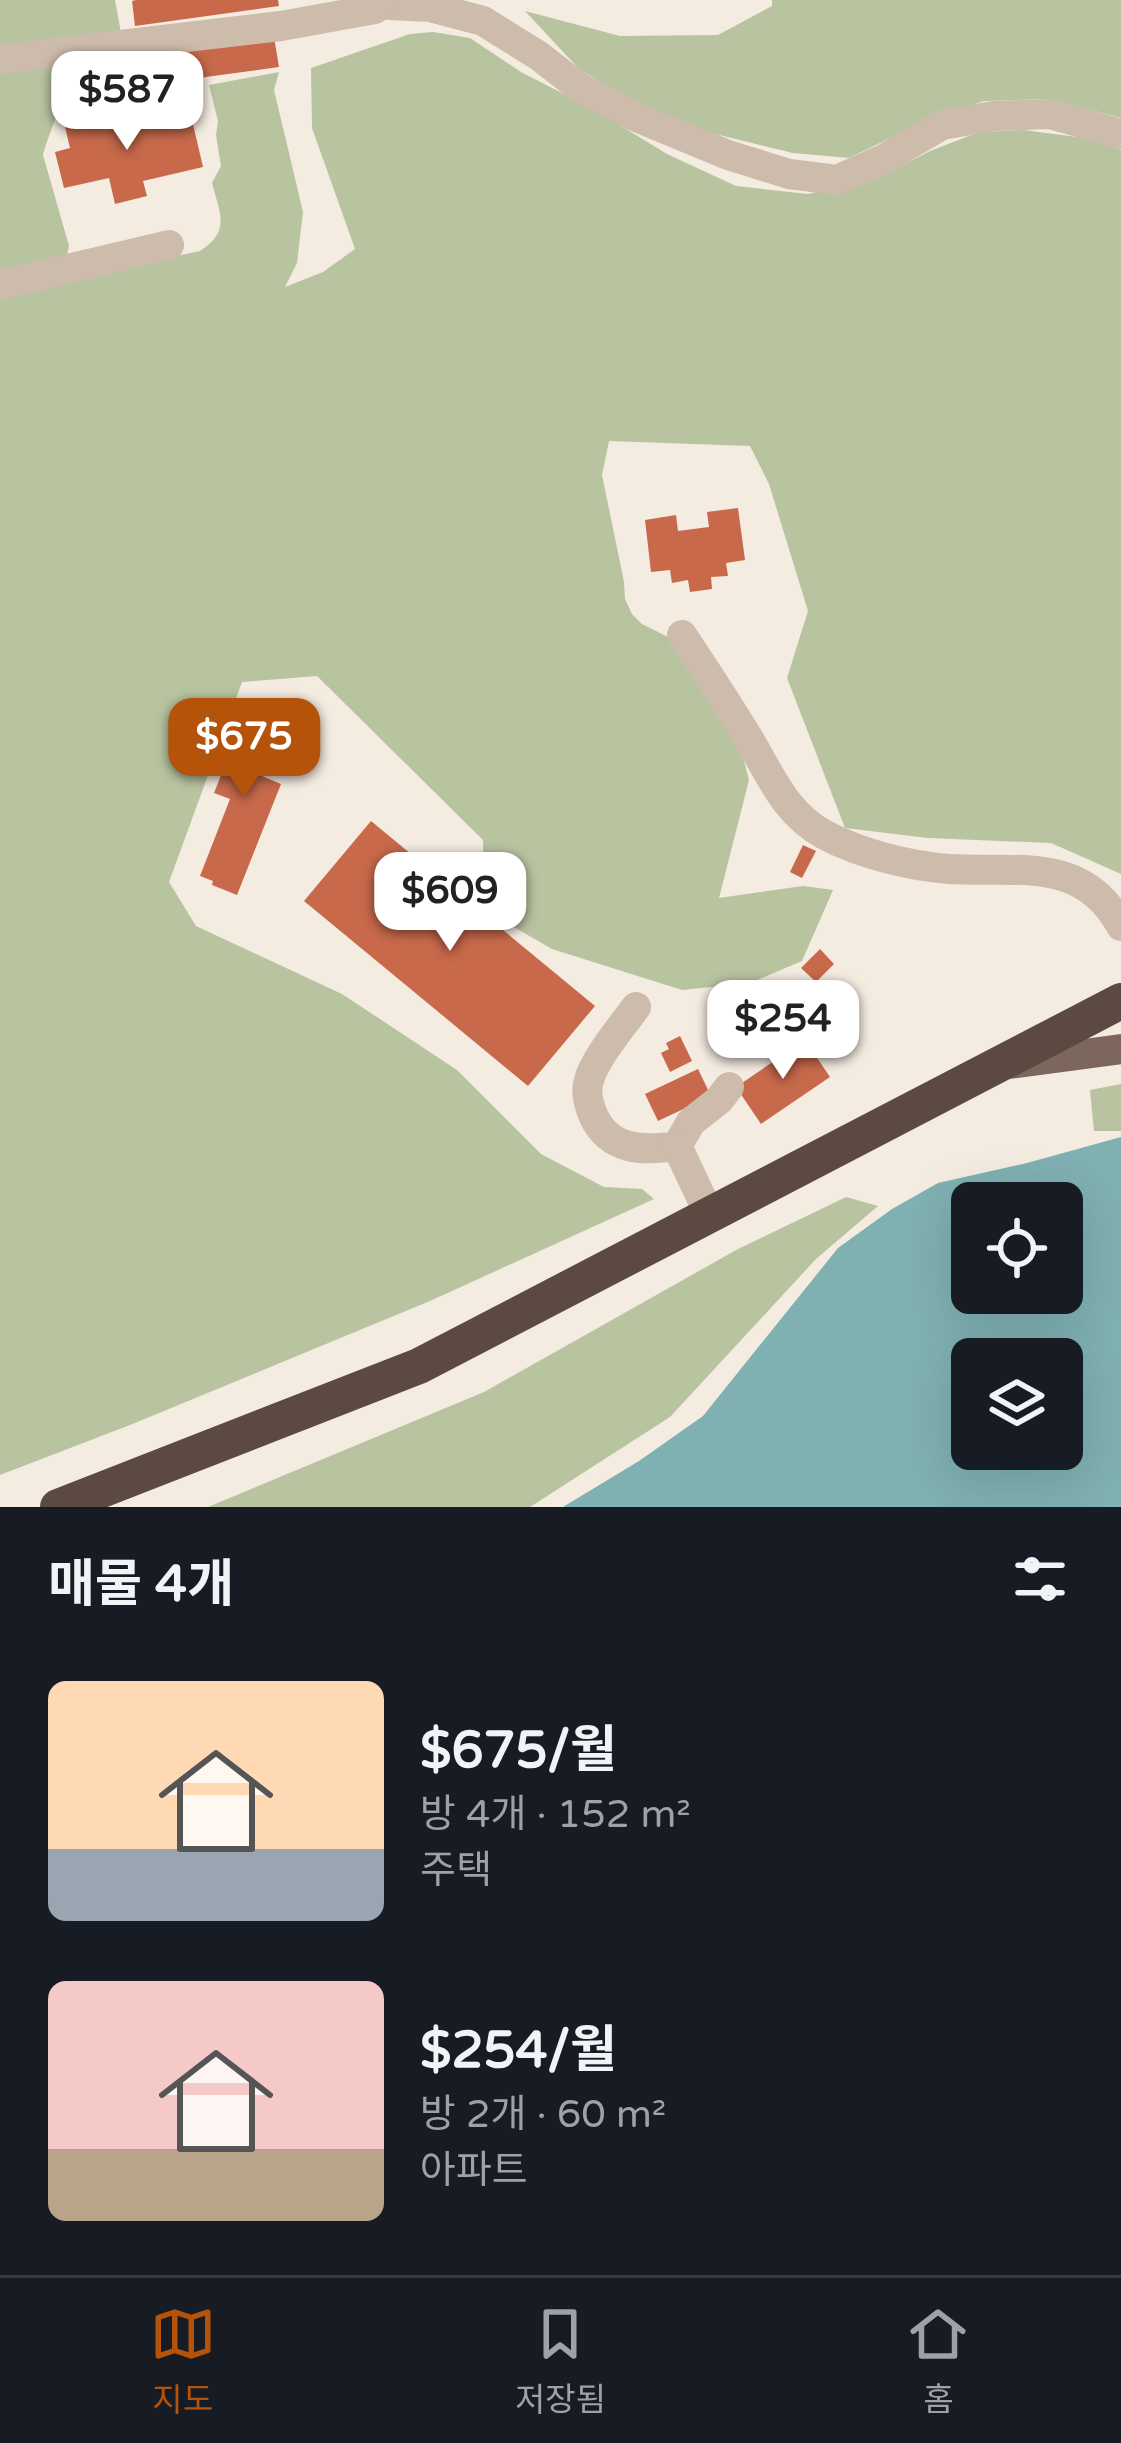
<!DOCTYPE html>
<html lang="ko">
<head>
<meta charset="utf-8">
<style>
	body { margin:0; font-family:"Varela Round","Noto Sans KR",sans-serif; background:#242831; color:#f1f3f6; height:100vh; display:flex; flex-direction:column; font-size:45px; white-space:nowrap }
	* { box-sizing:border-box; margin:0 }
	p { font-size:39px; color:#9ea1a6 }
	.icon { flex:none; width:66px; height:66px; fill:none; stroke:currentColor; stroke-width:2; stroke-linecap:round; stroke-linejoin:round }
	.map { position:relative; height:1507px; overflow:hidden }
	.drawer { display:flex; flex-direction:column; background:#171b24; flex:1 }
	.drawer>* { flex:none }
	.controls { position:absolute; left:951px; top:1182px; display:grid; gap:24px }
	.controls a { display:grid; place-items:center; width:132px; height:132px; border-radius:18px; background:#171b24; box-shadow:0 12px 48px #0002; font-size:60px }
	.price { position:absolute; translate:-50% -102px; padding:0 27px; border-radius:24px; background:#fff; color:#222; font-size:39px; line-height:78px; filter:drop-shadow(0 3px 6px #0008) }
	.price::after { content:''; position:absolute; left:50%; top:72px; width:36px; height:27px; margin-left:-18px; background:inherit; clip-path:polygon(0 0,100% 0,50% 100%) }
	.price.active { background:#b45309; color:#fff }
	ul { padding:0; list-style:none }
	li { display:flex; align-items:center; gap:36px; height:300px; padding:0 48px }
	li span { display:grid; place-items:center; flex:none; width:336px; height:240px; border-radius:18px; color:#555 }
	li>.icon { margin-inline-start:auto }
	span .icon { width:144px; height:144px; fill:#fffc; stroke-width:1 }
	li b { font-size:51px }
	h2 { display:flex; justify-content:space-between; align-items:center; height:144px; padding:0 48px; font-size:51px }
	.tab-bar { display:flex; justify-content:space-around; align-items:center; height:168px; border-top:3px solid #363941; background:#171b24; font-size:33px; color:#9ea1a6 }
	.tab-bar a { display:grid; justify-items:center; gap:6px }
	.tab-bar .active { color:#b45309 }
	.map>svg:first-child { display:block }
	.green { fill:#b8c4a0 }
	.water { fill:#7fb0b2; fill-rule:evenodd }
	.building { fill:#c8694b }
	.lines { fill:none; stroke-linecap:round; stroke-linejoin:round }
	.minor { stroke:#cdbbac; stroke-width:30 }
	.major { stroke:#7d675c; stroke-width:30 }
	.highway { stroke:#5c4a42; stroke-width:36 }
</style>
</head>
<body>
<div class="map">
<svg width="1121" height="1507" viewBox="0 0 1121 1507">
	<rect width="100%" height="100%" fill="#f4ebe1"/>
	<g class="green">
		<path d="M0,0h115l6,33 -121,17z"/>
		<path d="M772,0h349v118l-71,-19 -66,2 -54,18 -81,39 -56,-5 -114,-28 -99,-55 -55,-59 95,25 98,-1 54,-29z"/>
		<path d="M433,32l37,6 51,34 74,38 72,44 69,32 72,8 70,-16 52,-27 49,-19 45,-2 68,9 29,11v724l-70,-31 -123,-5 -83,-10 -58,-150 21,-67 -39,-127 -19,-38 -141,-5 -7,34 22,107 1,17 7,15 10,10 30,15 70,114 7,27 -30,118 84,-12 30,4 -31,71 -52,22 -68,7 -130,-41 -68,-39 -1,-70 -166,-164 -75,6 -73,200 27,44 146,68 115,76 84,84 63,33 38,2 12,10 -224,102 -300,124 -130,50v-1181l200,-43c31,-20 20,-37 12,-68l9,-17 -5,-31 2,-14 -9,-36 70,-13 -5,18 29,122 -6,51 -12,24 38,-15 32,-23 -43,-121 -1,-60 99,-34z"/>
		<path d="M166,47l5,36 -113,30c-3,6 -14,36 -15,42l26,91 -2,9 -67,15v-205z"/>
		<path d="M1121,1084v47h-27l-4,-41z"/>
		<path d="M846,1197l32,9 -62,53 -146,158 -140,90h-322l276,-115 254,-143z"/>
	</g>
	<path class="water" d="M1121,1137v370h-558l76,-46 64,-45 135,-168 54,-39 46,-26 89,-20zM972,1203h90v90h-90zM972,1359h90v90h-90z"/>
	<g class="building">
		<path d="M136,0h142l1,6 -144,20 -3,-25z"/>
		<path d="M274,37l5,30 -103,14 -4,-31z"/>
		<path d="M145,108l6,21 41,-9 11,47 -60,14 4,15 -32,8 -6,-26 -45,10 -9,-36 15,-4 -5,-21z"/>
		<path d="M738,508l7,52 -19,3 2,13 -17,1 1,12 -22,3 -2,-12 -16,3 -2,-13 -19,2 -6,-52 31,-5 2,16 31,-4 -2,-15z"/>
		<path d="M249,705l35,14 -22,57 19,8 -44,111 -25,-10 1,-4 -13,-5 30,-77 -16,-6z"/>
		<path d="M371,821l224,185 -67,80 -224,-185z"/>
		<path d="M803,845l13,6 -14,27 -12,-6z"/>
		<path d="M820,949l14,15 -18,18 -15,-14z"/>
		<path d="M680,1036l12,25 -22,11 -9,-19 8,-4 -3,-6z"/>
		<path d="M805,1040l25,37 -69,47 -25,-37z"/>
		<path d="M698,1069l13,27 -53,25 -13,-27z"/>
	</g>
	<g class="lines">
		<g class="minor">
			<path d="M389,5l41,2 53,14 56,35 40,31 57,30 92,38 61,19 48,6 47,-21 58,-34 51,-9 57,-2 71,20"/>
			<path d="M0,59l281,-33 94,-17 5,-9"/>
			<path d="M0,285l169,-40"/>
			<path d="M682,635c22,33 44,66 65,101 23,37 36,76 78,99 36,19 85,31 124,34 67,4 134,-14 172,57"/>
			<path d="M636,1007c-13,18 -41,51 -47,73 -4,12 0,26 5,37 16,34 50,34 83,29l14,-24 28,-22 10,-13"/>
			<path d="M677,1146l33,70"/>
		</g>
		<path class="major" d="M1009,1064l112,-15"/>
		<path class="highway" d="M58,1507l361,-141 702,-365"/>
	</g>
</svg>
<div class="controls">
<a><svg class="icon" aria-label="locate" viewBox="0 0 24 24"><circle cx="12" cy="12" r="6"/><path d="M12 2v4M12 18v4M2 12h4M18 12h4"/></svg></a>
<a><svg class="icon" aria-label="layers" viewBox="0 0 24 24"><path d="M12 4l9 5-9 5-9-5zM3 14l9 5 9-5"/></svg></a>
</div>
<b class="price" style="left:127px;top:153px">$587</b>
<b class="price active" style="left:244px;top:800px">$675</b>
<b class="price" style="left:450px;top:954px">$609</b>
<b class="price" style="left:783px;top:1082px">$254</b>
</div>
<section class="drawer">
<h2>매물 4개<svg class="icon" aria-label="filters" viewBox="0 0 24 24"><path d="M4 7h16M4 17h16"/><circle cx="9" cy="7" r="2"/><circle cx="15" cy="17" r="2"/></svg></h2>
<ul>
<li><span style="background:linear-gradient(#ffd9b3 70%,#9aa5b1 0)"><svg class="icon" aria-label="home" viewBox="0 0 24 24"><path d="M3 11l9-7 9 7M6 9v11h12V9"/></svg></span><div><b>$675/월</b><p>방 4개 · 152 m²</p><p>주택</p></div></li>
<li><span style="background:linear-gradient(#f6c9c9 70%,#b9a48a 0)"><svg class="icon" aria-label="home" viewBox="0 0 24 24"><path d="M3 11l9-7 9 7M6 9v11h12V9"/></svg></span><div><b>$254/월</b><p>방 2개 · 60 m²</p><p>아파트</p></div></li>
</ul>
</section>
<nav class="tab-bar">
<a class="active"><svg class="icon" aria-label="map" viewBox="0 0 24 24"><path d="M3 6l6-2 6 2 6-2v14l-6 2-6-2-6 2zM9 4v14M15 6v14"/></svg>지도</a>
<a><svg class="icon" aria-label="saved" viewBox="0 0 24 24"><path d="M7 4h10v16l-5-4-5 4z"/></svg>저장됨</a>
<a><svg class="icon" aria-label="home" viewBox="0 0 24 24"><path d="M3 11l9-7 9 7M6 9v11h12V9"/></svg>홈</a>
</nav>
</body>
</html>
